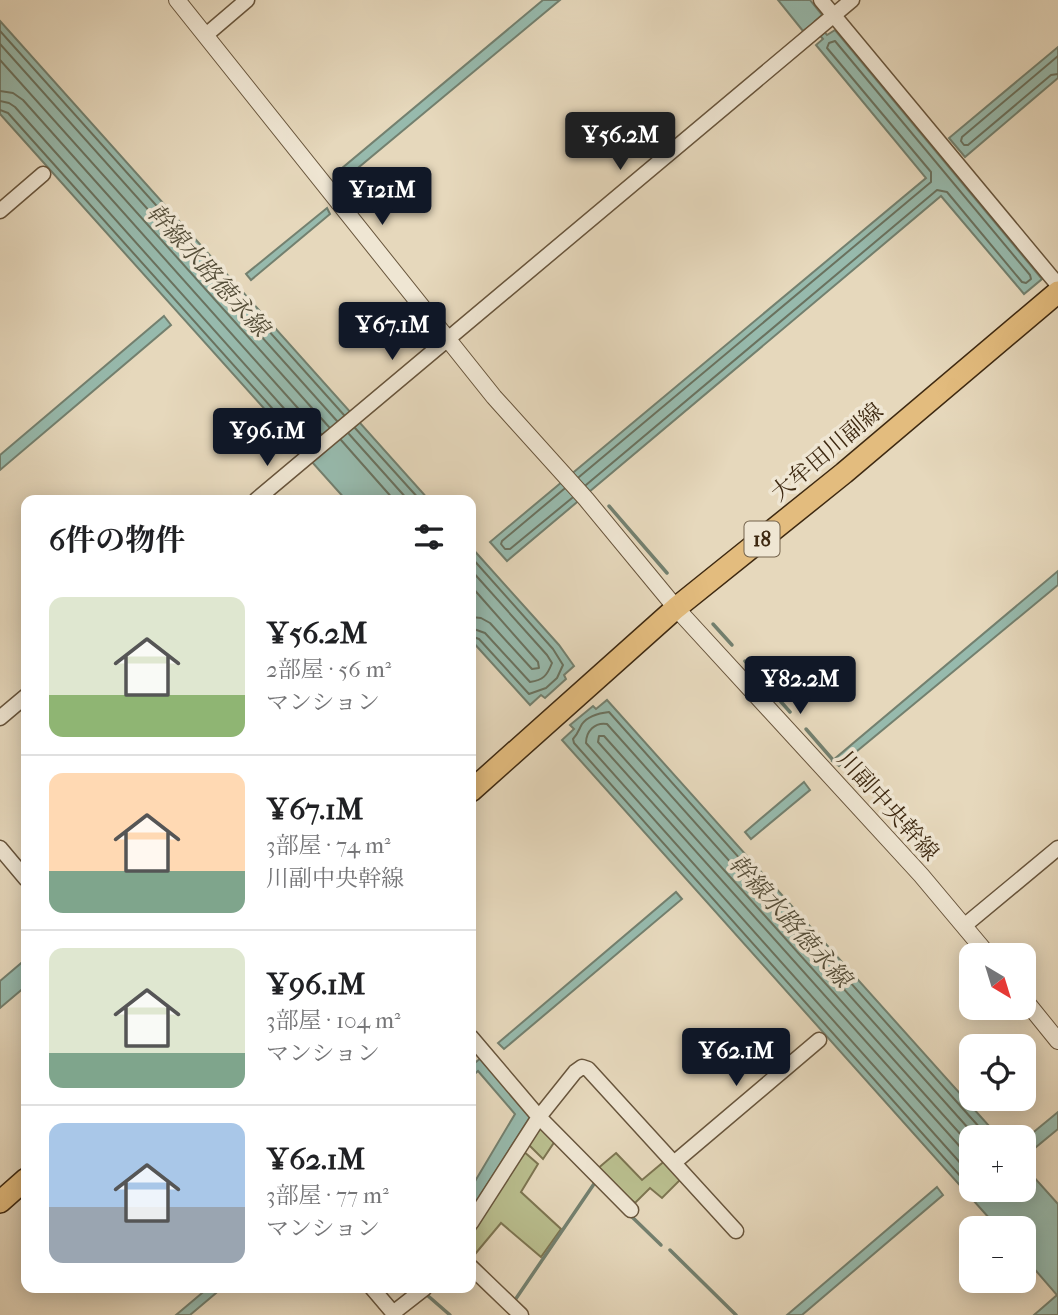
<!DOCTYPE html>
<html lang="ja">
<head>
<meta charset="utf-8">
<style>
	body { margin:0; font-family:"IM FELL French Canon","Noto Serif JP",serif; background:#f6f6f6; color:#202124; height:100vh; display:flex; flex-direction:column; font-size:26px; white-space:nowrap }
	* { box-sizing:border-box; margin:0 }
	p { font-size:23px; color:#757577 }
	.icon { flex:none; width:38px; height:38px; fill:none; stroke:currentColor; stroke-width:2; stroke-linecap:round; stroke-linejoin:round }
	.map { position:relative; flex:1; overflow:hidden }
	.details { position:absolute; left:21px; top:495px; width:455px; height:798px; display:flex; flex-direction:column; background:#fff; border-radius:14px; box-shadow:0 4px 18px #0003 }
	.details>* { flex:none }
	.needle { width:46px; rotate:142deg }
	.buttons { position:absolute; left:959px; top:943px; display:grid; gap:14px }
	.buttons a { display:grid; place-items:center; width:77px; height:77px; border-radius:14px; background:#fff; box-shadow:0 4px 18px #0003; font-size:35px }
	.price { position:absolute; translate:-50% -60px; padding:0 16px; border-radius:7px; background:#111827; color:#fff; font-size:23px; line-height:46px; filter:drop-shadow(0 2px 4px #0008) }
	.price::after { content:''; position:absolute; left:50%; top:42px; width:21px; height:16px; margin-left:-10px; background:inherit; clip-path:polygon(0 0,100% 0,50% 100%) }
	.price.selected { background:#222; color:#fff }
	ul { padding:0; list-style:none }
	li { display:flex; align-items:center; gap:21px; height:175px; padding:0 28px }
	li+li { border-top:2px solid #e0e0e0 }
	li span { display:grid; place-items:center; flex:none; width:196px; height:140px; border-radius:14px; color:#555 }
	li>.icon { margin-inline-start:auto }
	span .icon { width:84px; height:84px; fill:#fffc; stroke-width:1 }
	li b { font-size:30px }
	h2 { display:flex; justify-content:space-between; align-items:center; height:84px; padding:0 28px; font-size:30px }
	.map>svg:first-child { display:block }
	.green { fill:#b9be8e; stroke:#7c7450; stroke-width:2 }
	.water { fill:#97baad; stroke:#73806f; stroke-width:2 }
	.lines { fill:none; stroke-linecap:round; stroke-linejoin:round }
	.shore { stroke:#6a725f; stroke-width:2 }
	.stream { stroke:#73806f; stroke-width:3.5 }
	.minor-casing { stroke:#68553c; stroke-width:17 }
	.tertiary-casing { stroke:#68553c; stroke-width:18 }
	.primary-casing { stroke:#3e2911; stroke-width:24 }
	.minor { stroke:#efe6d3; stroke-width:14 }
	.tertiary { stroke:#efe6d3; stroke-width:16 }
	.primary { stroke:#e3bc7e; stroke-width:21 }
	.labels { text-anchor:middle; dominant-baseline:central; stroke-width:7; stroke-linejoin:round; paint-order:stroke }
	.shield { fill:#efe6d3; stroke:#73624b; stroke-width:2 }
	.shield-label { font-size:21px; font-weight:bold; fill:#3e2911 }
	.street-label { font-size:23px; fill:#3e2911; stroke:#efe6d3 }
	.water-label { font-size:24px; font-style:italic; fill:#544d38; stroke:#efe6d3 }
</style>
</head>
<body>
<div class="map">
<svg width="1058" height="1315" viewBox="0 0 1058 1315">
	<rect width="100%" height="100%" fill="#e6d8bc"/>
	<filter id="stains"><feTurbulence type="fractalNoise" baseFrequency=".00286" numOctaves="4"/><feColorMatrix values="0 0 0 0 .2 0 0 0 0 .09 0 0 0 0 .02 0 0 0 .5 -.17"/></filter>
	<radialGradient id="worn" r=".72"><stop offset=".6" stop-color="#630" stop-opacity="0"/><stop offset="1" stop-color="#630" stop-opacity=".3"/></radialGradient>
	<g class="green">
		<path d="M540,1125l15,16 -12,18 -15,-15z"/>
		<path d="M522,1150l16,14 -17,28 40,37 -20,28 -40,-34 -30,36v-22z"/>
		<path d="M616,1153l26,27 25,-21 14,20 -19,19 -12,-10 -15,15 -39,-33z"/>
	</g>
	<g class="water">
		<path d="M543,0h17l-219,182 -6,-8z"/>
		<path d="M778,0h32l12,15 -7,6 12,14 8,-5 207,249 -18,15 -83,-98 -434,365 -17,-19 436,-364 -110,-133 7,-6 -12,-14 -8,6z"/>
		<path d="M0,21l429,479h-83l-346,-386z"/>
		<path d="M1058,47v31l-93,79 -16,-19z"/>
		<path d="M327,208l3,6 -79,66 -5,-6z"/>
		<path d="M164,316l7,9 -171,145v-15z"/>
		<path d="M471,547l88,98 15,21 -10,9 2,4 -21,19 -4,-3 -11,10 -59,-65z"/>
		<path d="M1058,571v14l-219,181 -7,-5z"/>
		<path d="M607,700l392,437 -28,1v52h53v-24l34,38v111h-24l23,-20 -33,-38v-29h-26l-436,-488 12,-11 -4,-4 23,-19 3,3z"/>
		<path d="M804,782l6,8 -59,49 -6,-7z"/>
		<path d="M676,892l6,7 -178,150 -6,-6z"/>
		<path d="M26,959v27l-26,22v-27z"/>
		<path d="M481,1058l49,59 -59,93v-22l44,-74 -37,-43 -7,6v-11z"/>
		<path d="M1058,1112v17l-28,23 -6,-7v-5z"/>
		<path d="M937,1187l6,8 -141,120h-15z"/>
		<path d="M208,1288h14l-32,27h-14z"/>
	</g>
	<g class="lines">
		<g class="shore">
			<path d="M0,31l344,384"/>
			<path d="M0,44l337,377"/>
			<path d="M1058,56l-96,81 -1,4 3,4h4l83,-70 7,-1"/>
			<path d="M0,60l329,367"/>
			<path d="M0,91l13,2 10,7 298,334"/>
			<path d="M0,101l9,2 6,4 298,334"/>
			<path d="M0,110l8,3 298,333"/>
			<path d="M355,428l65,72"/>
			<path d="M349,434l59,66"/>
			<path d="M341,440l53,60"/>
			<path d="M579,477l352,-295v-10l-104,-124 2,-5 6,-2 195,234 1,4 -5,4 -4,-1 -75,-90 -10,-2 -351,295"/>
			<path d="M564,489l-62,52 -1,3 4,5h5l62,-51"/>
			<path d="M471,557l82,92 10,16 -6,13 -11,10 -17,6 -50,-55 -8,-3"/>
			<path d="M471,570l76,85 5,8c-5,13 -9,17 -22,19l-45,-49 -14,-5"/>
			<path d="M471,586l67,76 1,6 -7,1 -42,-46 -9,-5 -10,-1"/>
			<path d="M971,1146l-367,-410h-5l-1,6 373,417"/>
			<path d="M971,1175l-385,-432c0,-12 9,-21 21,-19l370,414"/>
			<path d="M971,1188l-397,-445 -1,-4c5,-5 6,-10 9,-15 6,-8 18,-11 27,-12l380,426"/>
		</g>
		<g class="stream">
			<path d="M609,506l58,67"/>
			<path d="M713,624l19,21"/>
			<path d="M745,661l45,51"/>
			<path d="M806,729l27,31"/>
			<path d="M629,1214l32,31"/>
			<path d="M670,1250l66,65"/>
			<path d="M427,1295l23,20"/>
			<path d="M515,1300l81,-119"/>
		</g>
		<defs>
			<g id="minor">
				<path d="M821,0l237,285"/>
				<path d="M206,35l41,-35"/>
				<path d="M0,211l43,-37"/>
				<path d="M256,500l596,-500"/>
				<path d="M0,718l26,-22"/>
				<path d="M0,848l26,31"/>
				<path d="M964,926l94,-78"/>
				<path d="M471,1037l68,80 -68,106"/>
				<path d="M675,1162l144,-122"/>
				<path d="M631,1210l-92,-93 36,-45 7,-5 6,2 148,162"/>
				<path d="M471,1267l50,48"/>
				<path d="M372,1288l23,27"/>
				<path d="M393,1313l32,-25"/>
			</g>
			<g id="tertiary">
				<path d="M177,0l317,397 92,102 90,109 245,267 68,81"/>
				<path d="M1024,999l34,42"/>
			</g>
			<g id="primary">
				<path d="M471,791l205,-183 168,-135 214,-181"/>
				<path d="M0,1202l26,-23"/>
			</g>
		</defs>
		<use href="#minor" class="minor-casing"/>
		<use href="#tertiary" class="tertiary-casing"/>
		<use href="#primary" class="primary-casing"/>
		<use href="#minor" class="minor"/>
		<use href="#tertiary" class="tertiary"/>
		<use href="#primary" class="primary"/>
	</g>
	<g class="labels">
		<rect class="shield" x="744.5" y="521.5" width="35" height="35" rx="5"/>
		<g class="shield-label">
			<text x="762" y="539">18</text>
		</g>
		<g class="street-label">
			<text transform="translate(827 452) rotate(-40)">大牟田川副線</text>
			<text transform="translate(888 806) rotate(48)">川副中央幹線</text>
		</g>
		<g class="water-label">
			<text transform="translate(208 270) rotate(48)">幹線水路徳永線</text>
			<text transform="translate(790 921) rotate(48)">幹線水路徳永線</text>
		</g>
	</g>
	<rect width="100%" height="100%" filter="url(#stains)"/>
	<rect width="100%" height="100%" fill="url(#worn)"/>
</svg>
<div class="buttons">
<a><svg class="needle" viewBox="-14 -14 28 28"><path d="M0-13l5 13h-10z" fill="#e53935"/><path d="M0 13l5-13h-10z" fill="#757577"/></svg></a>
<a><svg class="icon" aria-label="locate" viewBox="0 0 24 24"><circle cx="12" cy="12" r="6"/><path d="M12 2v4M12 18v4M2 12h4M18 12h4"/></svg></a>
<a>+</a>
<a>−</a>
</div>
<b class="price selected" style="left:620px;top:172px">¥56.2M</b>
<b class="price" style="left:382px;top:227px">¥121M</b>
<b class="price" style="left:392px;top:362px">¥67.1M</b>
<b class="price" style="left:267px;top:468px">¥96.1M</b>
<b class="price" style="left:800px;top:716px">¥82.2M</b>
<b class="price" style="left:736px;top:1088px">¥62.1M</b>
<section class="details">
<h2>6件の物件<svg class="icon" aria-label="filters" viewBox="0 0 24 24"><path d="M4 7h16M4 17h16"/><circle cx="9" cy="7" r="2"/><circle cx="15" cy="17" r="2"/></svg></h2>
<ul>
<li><span style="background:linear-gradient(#dfe7d0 70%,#8fb573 0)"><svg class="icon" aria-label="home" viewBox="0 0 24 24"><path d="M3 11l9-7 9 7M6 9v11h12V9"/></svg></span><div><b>¥56.2M</b><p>2部屋 · 56 m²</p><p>マンション</p></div></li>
<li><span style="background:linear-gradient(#ffd9b3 70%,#7fa58c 0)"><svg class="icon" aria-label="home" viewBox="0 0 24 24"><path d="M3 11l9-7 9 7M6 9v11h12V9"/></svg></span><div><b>¥67.1M</b><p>3部屋 · 74 m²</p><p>川副中央幹線</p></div></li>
<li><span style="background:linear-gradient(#dfe7d0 75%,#7fa58c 0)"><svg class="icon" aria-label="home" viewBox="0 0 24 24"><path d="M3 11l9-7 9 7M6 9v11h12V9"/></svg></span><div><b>¥96.1M</b><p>3部屋 · 104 m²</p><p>マンション</p></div></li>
<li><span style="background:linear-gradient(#a9c7e8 60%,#9aa5b1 0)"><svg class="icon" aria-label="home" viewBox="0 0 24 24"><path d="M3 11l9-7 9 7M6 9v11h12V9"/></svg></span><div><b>¥62.1M</b><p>3部屋 · 77 m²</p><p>マンション</p></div></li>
</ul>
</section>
</div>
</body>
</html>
